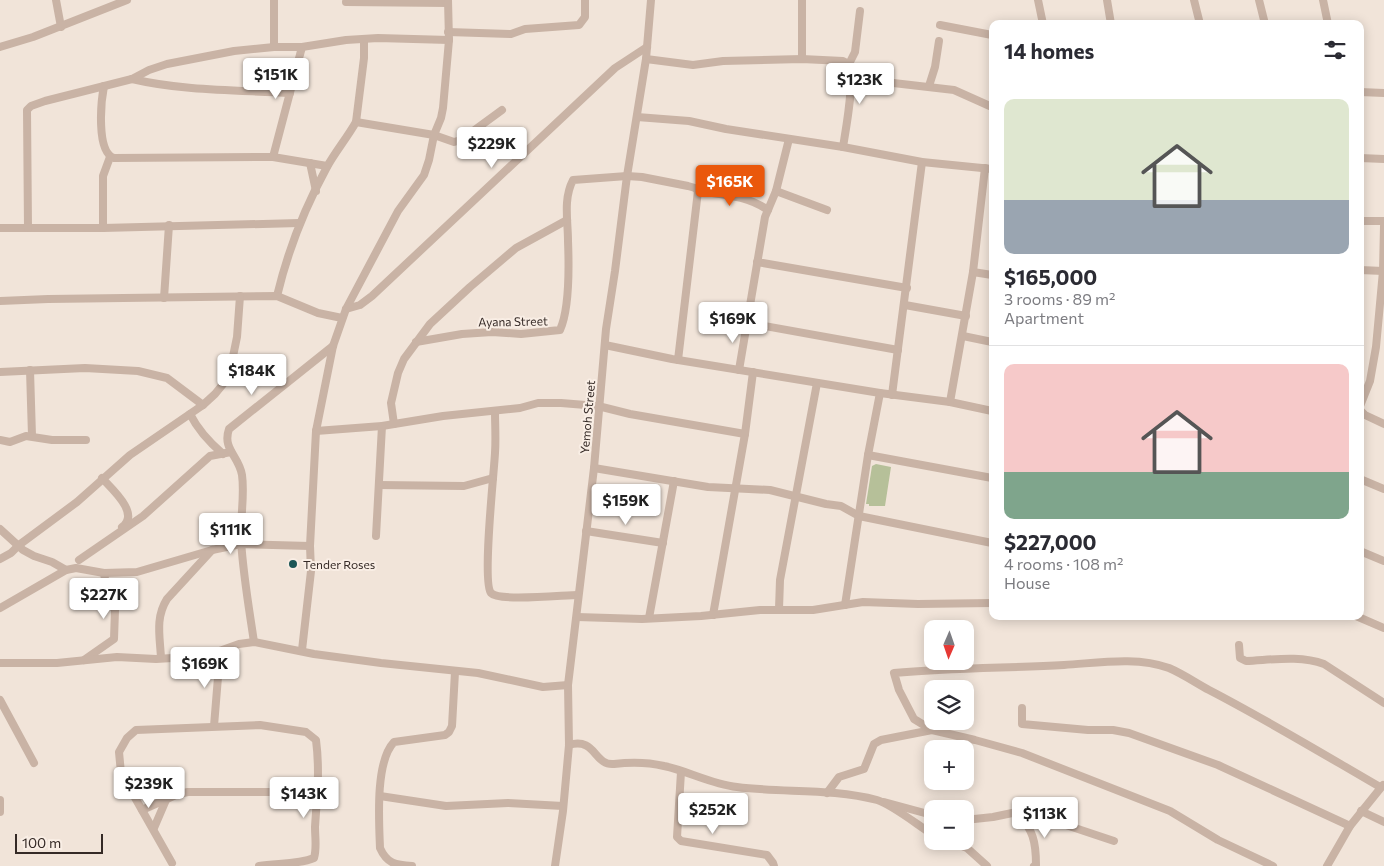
<!DOCTYPE html>
<html lang="en">
<head>
<meta charset="utf-8">
<style>
	body { margin:0; font-family:Commissioner,sans-serif; background:#f2f2f3; color:#2b2b33; height:100vh; display:flex; flex-direction:column; font-size:19px; white-space:nowrap }
	* { box-sizing:border-box; margin:0 }
	p { font-size:16px; color:#7c7c81 }
	.icon { flex:none; width:28px; height:28px; fill:none; stroke:currentColor; stroke-width:2; stroke-linecap:round; stroke-linejoin:round }
	.map { position:relative; flex:1; overflow:hidden }
	.panel { position:absolute; left:989px; top:20px; width:375px; height:600px; display:flex; flex-direction:column; background:#fff; border-radius:10px; box-shadow:0 2px 12px #0003 }
	.panel>* { flex:none }
	.needle { width:32px; rotate:182deg }
	.buttons { position:absolute; left:924px; top:620px; display:grid; gap:10px }
	.buttons a { display:grid; place-items:center; width:50px; height:50px; border-radius:10px; background:#fff; box-shadow:0 2px 12px #0003; font-size:25px }
	.scale { position:absolute; left:15px; bottom:12px; width:88px; box-sizing:border-box; padding-left:5px; border:2px solid #352a26; border-top:0; font-size:14px; line-height:18px; white-space:nowrap; color:#352a26; -webkit-text-stroke:4px #f9eee5; paint-order:stroke }
	.price { position:absolute; translate:-50% -42px; padding:0 11px; border-radius:5px; background:#fff; color:#222; font-size:16px; line-height:32px; filter:drop-shadow(0 1px 2px #0008) }
	.price::after { content:''; position:absolute; left:50%; top:30px; width:15px; height:11px; margin-left:-8px; background:inherit; clip-path:polygon(0 0,100% 0,50% 100%) }
	.price.on { background:#ea580c; color:#fff }
	ul { padding:0; list-style:none }
	li { display:grid; align-content:center; gap:10px; height:265px; padding:0 15px }
	li+li { border-top:1px solid #e1e1e2 }
	li span { display:grid; place-items:center; height:155px; border-radius:10px; color:#555 }
	li>.icon { margin-inline-start:auto }
	span .icon { width:90px; height:90px; fill:#fffc; stroke-width:1 }
	li b { font-size:21px }
	h2 { display:flex; justify-content:space-between; align-items:center; height:60px; padding:0 15px; font-size:21px }
	.map>svg:first-child { display:block }
	.green { fill:#b6c099 }
	.lines { fill:none; stroke-linecap:round; stroke-linejoin:round }
	.minor { stroke:#c9b3a5; stroke-width:8 }
	.poi-dot { fill:#1c5656; stroke:#f9eee5; stroke-width:2 }
	.labels { text-anchor:middle; dominant-baseline:central; stroke-width:4; stroke-linejoin:round; paint-order:stroke }
	.street-label { font-size:12px; fill:#352a26; stroke:#f9eee5 }
	.poi-label { font-size:12px; fill:#352a26; stroke:#f9eee5; text-anchor:start }
</style>
</head>
<body>
<div class="map">
<svg width="1384" height="866" viewBox="0 0 1384 866">
	<rect width="100%" height="100%" fill="#f1e4d9"/>
	<path class="green" d="M876,464l15,3 -6,39h-16v-2h-3l6,-38z"/>
	<g class="lines">
		<g class="minor">
			<path d="M56,0l5,27"/>
			<path d="M1038,0l5,24"/>
			<path d="M1107,0l4,24"/>
			<path d="M1194,0l6,24"/>
			<path d="M1259,0l6,24"/>
			<path d="M1323,0l5,24"/>
			<path d="M346,2l102,1"/>
			<path d="M940,25l52,10"/>
			<path d="M448,32l63,2 14,-5 54,-4 6,-8v-17"/>
			<path d="M0,47l33,-10 94,-37"/>
			<path d="M274,47v-47"/>
			<path d="M646,59l47,6 30,-4 79,-2 41,2 6,3"/>
			<path d="M802,59v-59"/>
			<path d="M850,78l104,12 38,17"/>
			<path d="M132,79c51,12 105,11 158,14"/>
			<path d="M104,86c-3,15 -8,66 10,72l159,-1 54,9"/>
			<path d="M929,86l6,-19 4,-26"/>
			<path d="M1360,92l24,1"/>
			<path d="M637,117l52,4 37,8 117,18 79,15 70,7"/>
			<path d="M356,122l8,-64v-19"/>
			<path d="M843,147c3,-19 12,-66 6,-83l6,-12 5,-41"/>
			<path d="M273,157l29,-110"/>
			<path d="M1360,158l24,1"/>
			<path d="M310,163l6,28"/>
			<path d="M776,191l51,19"/>
			<path d="M1360,221h24"/>
			<path d="M0,228h103l196,-5"/>
			<path d="M28,228l-1,-118 4,-4 14,-5 87,-22 17,-9 18,-6 67,-13 40,-4h28l44,-7 32,-2 71,2"/>
			<path d="M103,228v-52l7,-19"/>
			<path d="M757,262l150,26"/>
			<path d="M1360,270l23,1"/>
			<path d="M973,272l19,3"/>
			<path d="M277,296c11,-46 27,-87 50,-129 8,-15 20,-29 29,-45l78,13 20,7 7,-2 41,-30"/>
			<path d="M164,298l5,-73"/>
			<path d="M0,301l48,-2 229,-3 41,17 24,5"/>
			<path d="M905,305l61,11"/>
			<path d="M346,309l14,-4 12,-9 243,-228 32,-21"/>
			<path d="M748,323l150,27"/>
			<path d="M963,336l29,6"/>
			<path d="M416,342l46,-8 30,-2 29,2 39,-4c10,-22 9,-64 8,-89 0,-20 -5,-42 5,-61l54,-4 15,1 46,9 7,2 3,3c26,4 48,4 70,19"/>
			<path d="M605,345l67,14 208,34 70,9 42,9"/>
			<path d="M678,360l20,-169"/>
			<path d="M30,370l2,66"/>
			<path d="M739,370l26,-153 11,-26 13,-52"/>
			<path d="M0,372l85,-4 53,3 29,7 36,27"/>
			<path d="M892,395l30,-233"/>
			<path d="M950,402l23,-130 12,-104"/>
			<path d="M1360,406l10,-25 6,-34 7,-76 1,-45"/>
			<path d="M1360,410l5,5 19,9"/>
			<path d="M495,411c0,14 1,28 0,42 -1,20 -13,129 -4,140 8,9 73,2 87,2"/>
			<path d="M190,414c8,16 19,28 33,40"/>
			<path d="M394,424l-3,-21 7,-30 6,-14 26,-35 40,-37 46,-39 51,-28"/>
			<path d="M316,431l66,-5 61,-10 77,-8 18,-5h23l37,3 32,8 115,20"/>
			<path d="M0,440l10,2 16,-6 26,4h34"/>
			<path d="M868,455l124,23"/>
			<path d="M594,468l114,19 62,3 56,14 15,2 18,10 133,27"/>
			<path d="M102,478c9,10 39,36 20,49"/>
			<path d="M1360,479l24,10"/>
			<path d="M379,485l85,1 29,-8"/>
			<path d="M0,529l23,21 11,6 18,6 14,8 10,-2 28,5 33,-1 75,-22 29,-6 69,2"/>
			<path d="M586,531l77,12"/>
			<path d="M376,536l6,-110"/>
			<path d="M1360,551l24,10"/>
			<path d="M0,559l11,-6 8,-8 58,-43 53,-47 73,-50 12,-11 9,-11 7,-17 6,-29 3,-41"/>
			<path d="M79,560l64,-44 67,-60 21,-4"/>
			<path d="M845,605l23,-150 12,-62"/>
			<path d="M0,608l66,-38"/>
			<path d="M779,609l1,-29 37,-197"/>
			<path d="M713,615l32,-181 8,-62"/>
			<path d="M1356,616l28,12"/>
			<path d="M577,617l65,2 59,-3 59,-6h53l50,-8 55,2 74,-1"/>
			<path d="M649,618l25,-137"/>
			<path d="M254,642c-5,-34 -11,-68 -13,-102 -1,-22 4,-44 1,-65 -3,-19 -20,-26 -13,-46l104,-83"/>
			<path d="M1239,645l1,13 6,3c25,-1 54,-6 78,3l60,39"/>
			<path d="M302,650l9,-79 -1,-25 6,-115 17,-85 13,-37 52,-98 26,-36 5,-15 5,-25 7,-17 2,-10 6,-68 -1,-40"/>
			<path d="M161,658c-1,-21 -6,-40 6,-59l45,-49"/>
			<path d="M84,660l30,-21 1,-29 -7,-12 -4,-25"/>
			<path d="M0,663h57l60,-6 39,2 33,-2 22,-3 28,-10 15,-2 60,12 67,9 97,10 65,14 25,-2"/>
			<path d="M0,700l34,63"/>
			<path d="M1022,708v16l66,6h25l16,3 89,32 132,61"/>
			<path d="M214,726l5,-61 -2,-13"/>
			<path d="M569,745c27,-8 25,21 45,19 17,-2 33,-2 50,2 24,5 47,18 73,21 46,6 95,1 140,13 14,4 42,26 55,34"/>
			<path d="M681,772l-4,65 4,4 86,14 6,8 1,3"/>
			<path d="M827,793l12,-16 25,-8 10,-25 7,-4 51,-10"/>
			<path d="M380,796l66,10 62,-3 55,3"/>
			<path d="M0,800v12"/>
			<path d="M884,802l48,13"/>
			<path d="M142,810l36,-16 10,-2h130"/>
			<path d="M1361,811l23,11"/>
			<path d="M1017,812c16,18 19,29 19,53l-2,1"/>
			<path d="M965,820l28,-3 24,-5 28,6 69,23"/>
			<path d="M154,828l12,-28"/>
			<path d="M950,841l17,7 20,18"/>
			<path d="M172,863l-51,-90 -2,-21 8,-14 9,-8 124,-5 46,7 10,8c4,31 1,56 -1,87 0,11 2,21 -1,31 -17,7 -37,5 -55,8"/>
			<path d="M412,866c-16,-1 -25,-2 -32,-18 -1,-27 -5,-86 14,-106l51,-7 4,-3 3,-6 3,-54"/>
			<path d="M555,866l8,-55 6,-66 -1,-60 26,-217 12,-139 9,-58 12,-95 19,-117 5,-59"/>
			<path d="M1273,866l-55,-26 -48,-29 -148,-58 -47,-13 -43,-10 -18,-11 -15,-29 -5,-17c56,-5 113,-5 170,-8 34,-2 72,-9 105,3 14,6 27,15 40,22 58,30 114,64 171,97"/>
			<path d="M1327,866l23,-40 33,-41"/>
		</g>
	</g>
	<circle class="poi-dot" cx="293" cy="564" r="5"/>
	<g class="labels">
		<g class="street-label">
			<text transform="translate(513 321) rotate(-1)">Ayana Street</text>
			<text transform="translate(587 417) rotate(-85)">Yemoh Street</text>
		</g>
		<g class="poi-label">
			<text x="303" y="564">Tender Roses</text>
		</g>
	</g>
</svg>
<div class="buttons">
<a><svg class="needle" viewBox="-14 -14 28 28"><path d="M0-13l5 13h-10z" fill="#e53935"/><path d="M0 13l5-13h-10z" fill="#7c7c81"/></svg></a>
<a><svg class="icon" aria-label="layers" viewBox="0 0 24 24"><path d="M12 4l9 5-9 5-9-5zM3 14l9 5 9-5"/></svg></a>
<a>+</a>
<a>−</a>
</div>
<div class="scale">100 m</div>
<b class="price" style="left:276px;top:100px">$151K</b>
<b class="price" style="left:860px;top:105px">$123K</b>
<b class="price" style="left:492px;top:169px">$229K</b>
<b class="price on" style="left:730px;top:207px">$165K</b>
<b class="price" style="left:733px;top:344px">$169K</b>
<b class="price" style="left:252px;top:396px">$184K</b>
<b class="price" style="left:626px;top:526px">$159K</b>
<b class="price" style="left:231px;top:555px">$111K</b>
<b class="price" style="left:104px;top:620px">$227K</b>
<b class="price" style="left:205px;top:689px">$169K</b>
<b class="price" style="left:149px;top:809px">$239K</b>
<b class="price" style="left:304px;top:819px">$143K</b>
<b class="price" style="left:713px;top:835px">$252K</b>
<b class="price" style="left:1045px;top:839px">$113K</b>
<section class="panel">
<h2>14 homes<svg class="icon" aria-label="filters" viewBox="0 0 24 24"><path d="M4 7h16M4 17h16"/><circle cx="9" cy="7" r="2"/><circle cx="15" cy="17" r="2"/></svg></h2>
<ul>
<li><span style="background:linear-gradient(#dfe7d0 65%,#9aa5b1 0)"><svg class="icon" aria-label="home" viewBox="0 0 24 24"><path d="M3 11l9-7 9 7M6 9v11h12V9"/></svg></span><div><b>$165,000</b><p>3 rooms · 89 m²</p><p>Apartment</p></div></li>
<li><span style="background:linear-gradient(#f6c9c9 70%,#7fa58c 0)"><svg class="icon" aria-label="home" viewBox="0 0 24 24"><path d="M3 11l9-7 9 7M6 9v11h12V9"/></svg></span><div><b>$227,000</b><p>4 rooms · 108 m²</p><p>House</p></div></li>
</ul>
</section>
</div>
</body>
</html>
